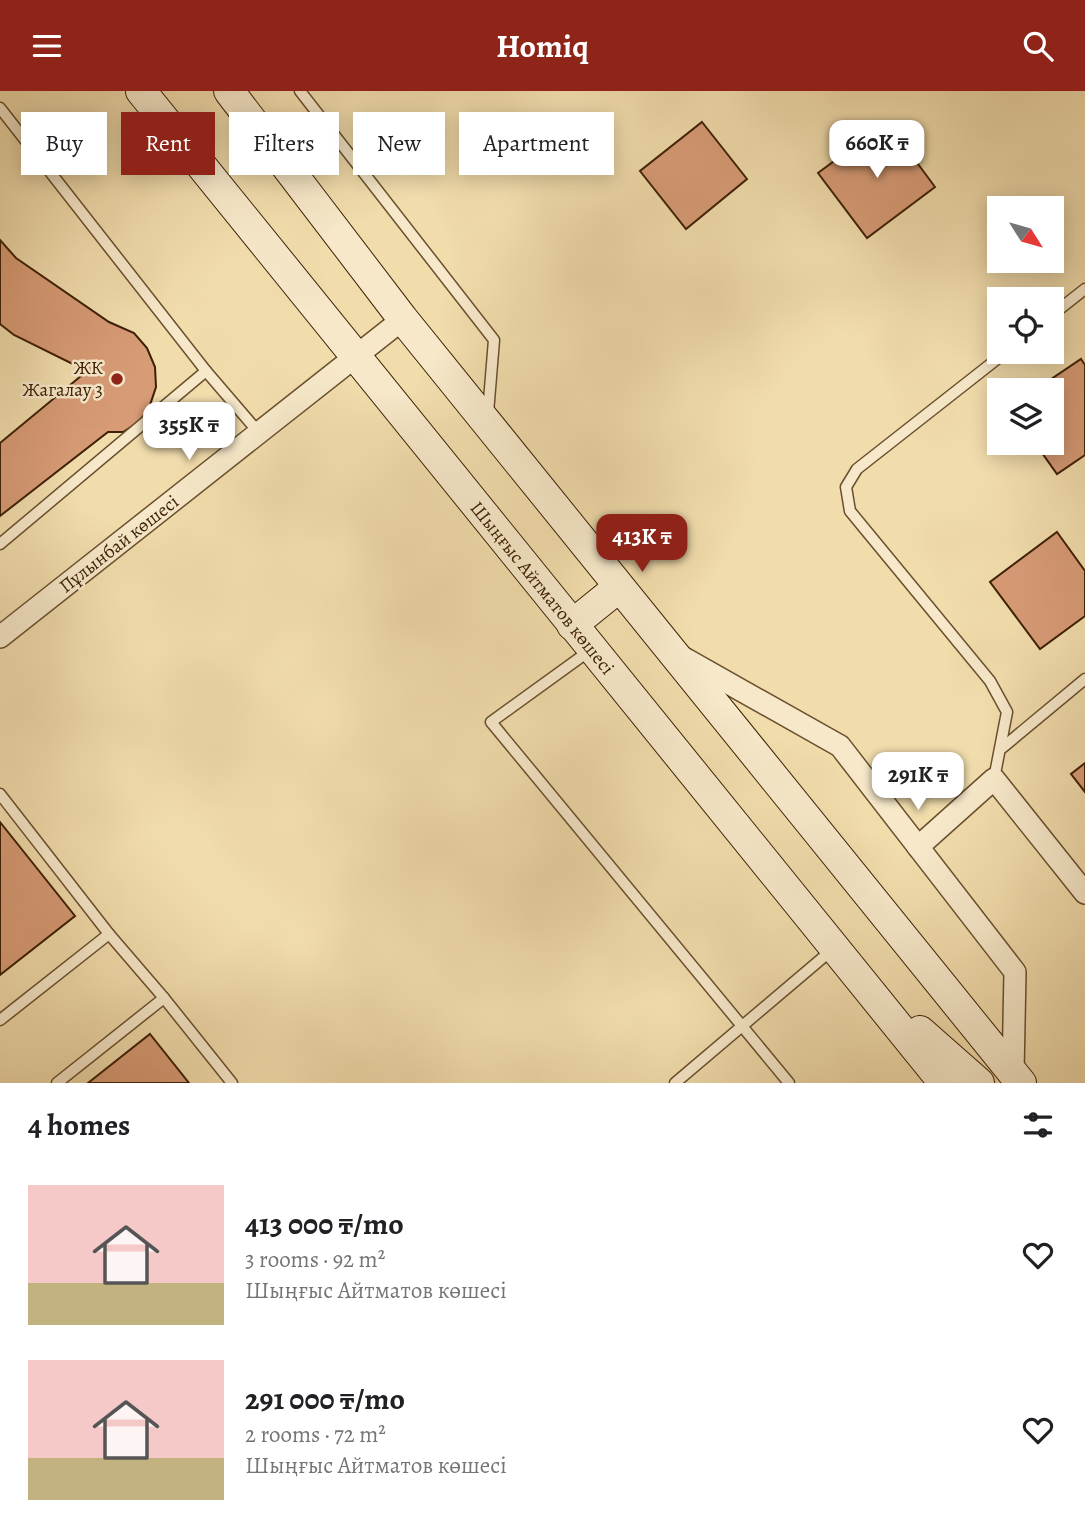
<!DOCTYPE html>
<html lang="en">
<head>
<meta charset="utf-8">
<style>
	body { margin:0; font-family:Alegreya,serif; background:#f6f6f6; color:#202124; height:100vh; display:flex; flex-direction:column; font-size:26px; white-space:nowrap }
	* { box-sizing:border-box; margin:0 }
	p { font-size:23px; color:#757577 }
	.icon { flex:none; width:38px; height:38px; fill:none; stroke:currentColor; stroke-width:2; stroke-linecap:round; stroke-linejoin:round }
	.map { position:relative; height:992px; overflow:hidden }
	.drawer { display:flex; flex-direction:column; background:#fff; flex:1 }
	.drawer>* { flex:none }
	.top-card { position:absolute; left:21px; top:21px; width:700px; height:63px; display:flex; gap:14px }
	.needle { width:46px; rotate:127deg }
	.tools { position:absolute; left:987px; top:105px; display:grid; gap:14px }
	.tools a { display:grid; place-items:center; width:77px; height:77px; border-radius:0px; background:#fff; box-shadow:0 4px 18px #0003; font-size:35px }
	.price { position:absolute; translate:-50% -60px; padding:0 16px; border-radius:14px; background:#fff; color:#222; font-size:23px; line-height:46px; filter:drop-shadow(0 2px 4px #0008) }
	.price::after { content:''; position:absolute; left:50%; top:42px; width:21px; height:16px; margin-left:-10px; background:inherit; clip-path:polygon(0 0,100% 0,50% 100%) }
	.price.active { background:#8f2418; color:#fff }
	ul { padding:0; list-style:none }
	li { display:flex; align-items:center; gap:21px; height:175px; padding:0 28px }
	li span { display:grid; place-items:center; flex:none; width:196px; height:140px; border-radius:0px; color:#555 }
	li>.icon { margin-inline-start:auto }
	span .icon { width:84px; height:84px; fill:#fffc; stroke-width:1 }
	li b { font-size:30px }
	h2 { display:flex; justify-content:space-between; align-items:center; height:84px; padding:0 28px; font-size:30px }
	.chip { padding:0 24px; border-radius:0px; background:#fff; box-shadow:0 4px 18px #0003; font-size:24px; line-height:63px }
	.chip.active { background:#8f2418; color:#fff }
	header { display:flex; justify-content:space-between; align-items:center; height:91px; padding:0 28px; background:#8f2418; color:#fff; font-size:32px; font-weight:600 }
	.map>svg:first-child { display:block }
	.building { fill:#d79b76; stroke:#3d2005; stroke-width:2 }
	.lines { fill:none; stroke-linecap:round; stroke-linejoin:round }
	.service-casing { stroke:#6a4f2f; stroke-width:13 }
	.minor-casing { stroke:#6a4f2f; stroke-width:24 }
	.secondary-casing { stroke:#3d2005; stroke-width:32 }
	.service { stroke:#f6e8c9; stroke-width:10 }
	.minor { stroke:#f6e8c9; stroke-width:21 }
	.secondary { stroke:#f6e8c9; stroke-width:30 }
	.poi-dot { fill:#8f2418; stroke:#f6e8c9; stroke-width:2.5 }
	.labels { text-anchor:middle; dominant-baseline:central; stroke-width:5; stroke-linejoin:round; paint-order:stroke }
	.poi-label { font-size:19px; fill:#3d2005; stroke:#f6e8c9; text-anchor:end }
	.street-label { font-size:19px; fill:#3d2005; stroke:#f6e8c9 }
</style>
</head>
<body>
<header><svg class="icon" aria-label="menu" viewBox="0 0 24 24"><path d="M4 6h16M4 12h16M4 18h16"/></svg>Homiq<svg class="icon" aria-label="search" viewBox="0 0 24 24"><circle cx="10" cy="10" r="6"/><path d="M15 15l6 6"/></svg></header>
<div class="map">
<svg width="1085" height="992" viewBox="0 0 1085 992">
	<rect width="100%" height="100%" fill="#f1dcac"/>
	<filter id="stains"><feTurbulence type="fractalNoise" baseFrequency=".00286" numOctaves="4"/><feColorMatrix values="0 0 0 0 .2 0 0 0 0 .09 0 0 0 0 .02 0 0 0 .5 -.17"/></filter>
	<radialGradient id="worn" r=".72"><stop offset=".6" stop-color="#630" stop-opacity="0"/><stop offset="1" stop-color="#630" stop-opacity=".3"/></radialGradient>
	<g class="building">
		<path d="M702,31l45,57 -61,50 -46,-58z"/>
		<path d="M887,31l48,65 -68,51 -49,-65z"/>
		<path d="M0,149l16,18 93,64 25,11 13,15 8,19 1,20 -7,21 -10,14 -16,10h-15l-108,84v-73l87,-72 -73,-36 -14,-11z"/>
		<path d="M1081,268l4,6v90l-28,19 -22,-31h17v-53h-17z"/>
		<path d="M1057,441l28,39v45l-45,33 -50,-67z"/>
		<path d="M1085,672v29l-14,-18z"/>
		<path d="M0,731l75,94 -75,59z"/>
		<path d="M150,943l39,49h-101z"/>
	</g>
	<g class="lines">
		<defs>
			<g id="service">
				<path d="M300,0l194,249 -6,73"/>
				<path d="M0,17l206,263 -206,173"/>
				<path d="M1052,224l33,-26"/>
				<path d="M206,280l54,63"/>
				<path d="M592,558l-101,73 298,361"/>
				<path d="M1002,657l83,-69"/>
				<path d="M994,688l13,-67 -17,-31 -140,-170 -4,-24 11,-18 149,-117"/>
				<path d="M0,703l109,140 55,64 68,85"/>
				<path d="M0,929l109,-86"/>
				<path d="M57,992l107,-85"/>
				<path d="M675,992l158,-134"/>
			</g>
			<g id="minor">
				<path d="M0,546l403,-318"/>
				<path d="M682,566l158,89 175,226 -2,101"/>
				<path d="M918,756l76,-68 91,114"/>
			</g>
			<g id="secondary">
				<path d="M141,0l803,992"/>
				<path d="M229,0l174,228 618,764"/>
				<path d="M572,534l47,-38"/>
				<path d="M920,940l59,52"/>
			</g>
		</defs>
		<use href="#service" class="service-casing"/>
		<use href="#minor" class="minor-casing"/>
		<use href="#secondary" class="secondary-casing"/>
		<use href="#service" class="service"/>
		<use href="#minor" class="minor"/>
		<use href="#secondary" class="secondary"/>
	</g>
	<circle class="poi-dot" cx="117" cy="288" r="7"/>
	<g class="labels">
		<g class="poi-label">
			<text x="103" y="277">ЖК<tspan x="103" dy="22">Жагалау 3</tspan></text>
		</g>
		<g class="street-label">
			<text transform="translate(119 453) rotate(-38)">Пұлынбай көшесі</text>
			<text transform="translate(542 497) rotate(51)">Шыңғыс Айтматов көшесі</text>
		</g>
	</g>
	<rect width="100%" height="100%" filter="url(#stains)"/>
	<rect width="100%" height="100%" fill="url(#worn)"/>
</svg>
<div class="tools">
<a><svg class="needle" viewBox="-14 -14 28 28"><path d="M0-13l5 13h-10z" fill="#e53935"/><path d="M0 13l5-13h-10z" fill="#757577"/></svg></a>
<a><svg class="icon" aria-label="locate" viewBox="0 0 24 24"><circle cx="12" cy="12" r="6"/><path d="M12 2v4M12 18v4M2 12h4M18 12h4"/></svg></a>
<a><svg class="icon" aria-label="layers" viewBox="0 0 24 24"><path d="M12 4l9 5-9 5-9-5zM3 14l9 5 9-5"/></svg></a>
</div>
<b class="price" style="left:877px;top:89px">660K ₸</b>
<b class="price" style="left:189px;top:371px">355K ₸</b>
<b class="price active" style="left:642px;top:483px">413K ₸</b>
<b class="price" style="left:918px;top:721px">291K ₸</b>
<div class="top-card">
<a class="chip">Buy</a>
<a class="chip active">Rent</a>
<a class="chip">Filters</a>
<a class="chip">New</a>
<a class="chip">Apartment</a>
</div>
</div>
<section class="drawer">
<h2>4 homes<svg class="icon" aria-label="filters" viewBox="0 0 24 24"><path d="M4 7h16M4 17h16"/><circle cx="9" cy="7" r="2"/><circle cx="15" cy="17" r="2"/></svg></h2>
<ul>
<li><span style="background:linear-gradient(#f6c9c9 70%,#c2b280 0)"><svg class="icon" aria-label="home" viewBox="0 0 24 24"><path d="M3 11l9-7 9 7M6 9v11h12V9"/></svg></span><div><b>413 000 ₸/mo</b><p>3 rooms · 92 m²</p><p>Шыңғыс Айтматов көшесі</p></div><svg class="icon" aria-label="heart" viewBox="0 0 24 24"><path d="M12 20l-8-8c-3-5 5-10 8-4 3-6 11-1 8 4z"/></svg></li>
<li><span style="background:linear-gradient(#f6c9c9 70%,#c2b280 0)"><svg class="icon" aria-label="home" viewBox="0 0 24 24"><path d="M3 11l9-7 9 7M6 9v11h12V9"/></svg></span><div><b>291 000 ₸/mo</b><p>2 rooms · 72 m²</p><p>Шыңғыс Айтматов көшесі</p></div><svg class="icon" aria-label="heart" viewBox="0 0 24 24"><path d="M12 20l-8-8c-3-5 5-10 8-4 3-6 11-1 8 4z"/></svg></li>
</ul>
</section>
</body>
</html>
